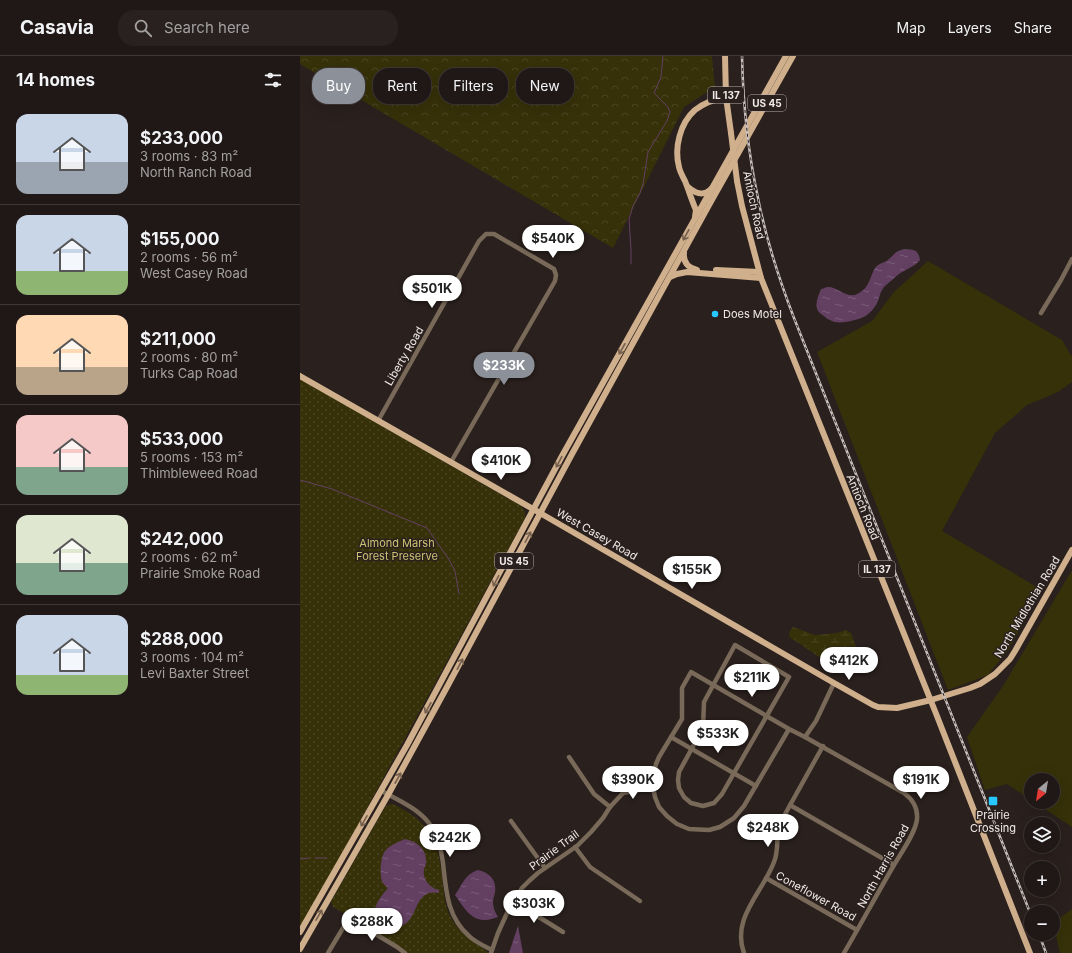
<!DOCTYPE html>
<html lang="en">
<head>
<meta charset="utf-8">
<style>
	body { margin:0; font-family:Inter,sans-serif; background:#28211f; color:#f1f3f6; height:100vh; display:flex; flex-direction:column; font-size:15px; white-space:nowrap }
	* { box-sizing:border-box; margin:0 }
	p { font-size:13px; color:#a2a0a1 }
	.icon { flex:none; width:22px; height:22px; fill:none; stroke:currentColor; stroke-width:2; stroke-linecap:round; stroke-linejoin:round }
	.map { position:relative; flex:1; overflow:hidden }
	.drawer { display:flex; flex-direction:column; background:#201816; width:300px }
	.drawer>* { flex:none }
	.hud { position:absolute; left:12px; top:12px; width:380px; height:36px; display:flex; gap:8px }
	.needle { width:26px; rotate:210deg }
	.fabs { position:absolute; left:724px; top:717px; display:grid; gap:8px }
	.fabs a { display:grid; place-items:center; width:36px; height:36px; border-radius:50%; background:#201816; box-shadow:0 4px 16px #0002,0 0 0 1px #3d3735; font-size:20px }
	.price { position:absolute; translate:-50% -34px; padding:0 9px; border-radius:14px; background:#fff; color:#222; font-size:13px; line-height:26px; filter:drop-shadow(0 1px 2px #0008) }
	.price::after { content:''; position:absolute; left:50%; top:24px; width:12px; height:9px; margin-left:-6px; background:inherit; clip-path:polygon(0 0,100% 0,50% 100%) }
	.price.current { background:#8c9099; color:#fff }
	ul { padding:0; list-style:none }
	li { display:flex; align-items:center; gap:12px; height:100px; padding:0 16px }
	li+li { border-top:1px solid #3d3735 }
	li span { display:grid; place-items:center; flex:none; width:112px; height:80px; border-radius:12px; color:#555 }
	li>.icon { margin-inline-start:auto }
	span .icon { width:48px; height:48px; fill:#fffc; stroke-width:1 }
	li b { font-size:17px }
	h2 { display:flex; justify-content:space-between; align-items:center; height:48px; padding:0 16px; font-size:17px }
	.chip { padding:0 14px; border-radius:16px; background:#201816; box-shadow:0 4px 16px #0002,0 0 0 1px #3d3735; font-size:14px; line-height:36px }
	.chip.current { background:#8c9099; color:#fff }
	header { display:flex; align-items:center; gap:24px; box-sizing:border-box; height:56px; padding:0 20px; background:#201816; border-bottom:1px solid #3d3735 }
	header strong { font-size:19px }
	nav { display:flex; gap:22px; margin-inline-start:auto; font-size:14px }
	.search { width:280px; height:36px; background:#28211f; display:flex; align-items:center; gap:10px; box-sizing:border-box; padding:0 14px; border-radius:16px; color:#a2a0a1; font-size:15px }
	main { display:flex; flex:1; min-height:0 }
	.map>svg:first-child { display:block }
	.green { fill:#363109 }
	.forest { fill:url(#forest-crowns) }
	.wetland { fill:url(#wetland-marsh) }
	.park { fill:url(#park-dots) }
	.water { fill:url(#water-ripples) }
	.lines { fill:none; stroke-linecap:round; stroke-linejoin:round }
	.stream { stroke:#634062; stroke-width:1 }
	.minor { stroke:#786958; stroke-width:4.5 }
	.major { stroke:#d0af8c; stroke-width:6 }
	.rail-casing { stroke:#c9c1bf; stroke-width:2.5 }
	.rail { stroke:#2a201d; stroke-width:1; stroke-dasharray:3; stroke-linecap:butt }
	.major-bridge { stroke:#d0af8c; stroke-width:6 }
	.oneway { stroke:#75604f }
	.poi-dot { fill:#27c8ff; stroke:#2a201d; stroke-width:1.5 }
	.labels { text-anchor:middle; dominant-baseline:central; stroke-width:3; stroke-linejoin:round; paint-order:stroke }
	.shield { fill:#2a201d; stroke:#b5adab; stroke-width:1 }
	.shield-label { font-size:10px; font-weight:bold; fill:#f1eae8 }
	.street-label { font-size:11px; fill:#f1eae8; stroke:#2a201d }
	.poi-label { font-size:11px; fill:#f1eae8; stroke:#2a201d; text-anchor:start }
	.park-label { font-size:11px; fill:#ccc273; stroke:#2a201d }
</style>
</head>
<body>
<header>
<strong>Casavia</strong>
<div class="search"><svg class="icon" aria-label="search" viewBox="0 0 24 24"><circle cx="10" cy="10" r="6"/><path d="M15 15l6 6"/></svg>Search here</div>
<nav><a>Map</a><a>Layers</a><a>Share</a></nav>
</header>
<main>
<section class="drawer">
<h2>14 homes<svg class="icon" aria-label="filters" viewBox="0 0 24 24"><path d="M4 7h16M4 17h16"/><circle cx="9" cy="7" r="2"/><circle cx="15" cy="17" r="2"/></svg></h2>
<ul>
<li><span style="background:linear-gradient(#c9d6e8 60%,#9aa5b1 0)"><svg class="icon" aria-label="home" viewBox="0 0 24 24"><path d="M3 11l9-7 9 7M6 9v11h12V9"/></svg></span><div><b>$233,000</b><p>3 rooms · 83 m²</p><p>North Ranch Road</p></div></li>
<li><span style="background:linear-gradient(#c9d6e8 70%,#8fb573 0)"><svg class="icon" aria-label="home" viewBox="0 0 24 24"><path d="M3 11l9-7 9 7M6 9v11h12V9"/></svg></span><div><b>$155,000</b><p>2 rooms · 56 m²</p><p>West Casey Road</p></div></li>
<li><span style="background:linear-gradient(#ffd9b3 65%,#b9a48a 0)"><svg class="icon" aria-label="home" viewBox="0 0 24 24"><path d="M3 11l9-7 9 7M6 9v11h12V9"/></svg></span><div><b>$211,000</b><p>2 rooms · 80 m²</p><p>Turks Cap Road</p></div></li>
<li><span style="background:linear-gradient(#f6c9c9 65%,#7fa58c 0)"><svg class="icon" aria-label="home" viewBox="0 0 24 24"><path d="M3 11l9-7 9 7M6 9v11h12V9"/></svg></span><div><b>$533,000</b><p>5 rooms · 153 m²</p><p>Thimbleweed Road</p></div></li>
<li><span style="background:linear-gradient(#dfe7d0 60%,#7fa58c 0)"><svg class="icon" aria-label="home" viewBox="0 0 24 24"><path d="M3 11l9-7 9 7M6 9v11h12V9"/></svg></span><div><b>$242,000</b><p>2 rooms · 62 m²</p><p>Prairie Smoke Road</p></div></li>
<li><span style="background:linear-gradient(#c9d6e8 75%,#8fb573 0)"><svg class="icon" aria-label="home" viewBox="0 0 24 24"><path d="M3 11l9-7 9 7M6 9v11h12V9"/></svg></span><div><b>$288,000</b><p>3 rooms · 104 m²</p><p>Levi Baxter Street</p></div></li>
</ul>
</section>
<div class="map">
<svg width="772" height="897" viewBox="0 0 772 897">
	<defs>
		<pattern id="forest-crowns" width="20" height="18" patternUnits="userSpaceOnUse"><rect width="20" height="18" fill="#363109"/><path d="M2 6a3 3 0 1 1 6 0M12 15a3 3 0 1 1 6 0" fill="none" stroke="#4a4521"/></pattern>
		<pattern id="wetland-marsh" width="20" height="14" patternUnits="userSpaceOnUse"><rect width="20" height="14" fill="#363109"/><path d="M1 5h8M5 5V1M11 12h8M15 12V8" fill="none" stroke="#4a4521"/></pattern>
		<pattern id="park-dots" width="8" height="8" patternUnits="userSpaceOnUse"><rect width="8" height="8" fill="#363109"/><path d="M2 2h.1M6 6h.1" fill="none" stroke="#4a4521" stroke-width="1.8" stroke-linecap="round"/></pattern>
		<pattern id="water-ripples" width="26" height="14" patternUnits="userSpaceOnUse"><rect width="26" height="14" fill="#634062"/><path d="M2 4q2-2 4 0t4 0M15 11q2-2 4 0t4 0" fill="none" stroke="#7a5c78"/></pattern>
	</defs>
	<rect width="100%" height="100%" fill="#2a201d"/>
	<g class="green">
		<path d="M628,205l134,79 10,17v25l-14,10 -31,13 -32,28 -53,98 100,59 -33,59 -21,26 -40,15 -131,-338 55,-31 22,-29z"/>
		<path d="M772,514v257l-38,-25h19v-22h-22v20l-24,-16 -22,6 -18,-53 36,-51z"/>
		<path d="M772,853v44h-12l-7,-30z"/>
	</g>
	<path class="forest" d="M0,0h412l3,31 -31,20 -71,141 -313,-184z"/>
	<path class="wetland" d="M493,571l22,8 22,-2 9,-3 5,3 8,22 -6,13 -3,3c-22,-5 -39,-21 -58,-32 -5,-3 -3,-8 1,-12z"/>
	<g class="park">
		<path d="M0,323l221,127 4,6v6l-225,413z"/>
		<path d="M93,748c35,17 45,34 49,72 1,12 2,24 6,36 6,14 16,23 28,32 4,3 9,5 12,9h-81l-19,-14 -55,-32 -2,-5 53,-93 3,-4z"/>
	</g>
	<g class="water">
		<path d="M605,193c9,1 13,0 15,11 -6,7 -14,9 -21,14 -4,3 -9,8 -14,12 -6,6 -5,13 -9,19 -2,3 -6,8 -9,10 -7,5 -28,10 -35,6 -3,-1 -6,-3 -8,-5 -12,-6 -7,-17 -3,-27 2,0 3,-1 6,-2 11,-1 21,14 32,6 9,-5 10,-12 14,-21 3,-9 10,-8 16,-13 7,-6 6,-8 16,-10z"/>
		<path d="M105,783c10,2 21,9 21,21 1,3 -1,6 -2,9 -2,10 6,19 15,21v3c-20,-4 -21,15 -29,26 -3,4 -6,6 -10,7 -12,2 -19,-5 -26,-13 1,-9 8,-18 14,-25 -2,-2 -4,-3 -5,-5 -4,-7 -3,-27 3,-33 5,-6 13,-8 19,-11z"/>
		<path d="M178,814c12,3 19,10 17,23 -1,3 -2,6 -2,9 0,6 2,10 5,15 -4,1 -9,3 -13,3 -15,0 -22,-14 -30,-25 8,-11 9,-20 23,-25z"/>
		<path d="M218,870l5,27h-14z"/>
	</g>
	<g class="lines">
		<g class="stream">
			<path d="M331,208v-14l-2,-31 4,-13 7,-13 3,-9 5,-32 19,-31 3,-9 -2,-5 -14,-14 7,-16 2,-21"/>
			<path d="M0,424l32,9 95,39 21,30 7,13 4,23"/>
			<path d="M15,802h12"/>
			<path d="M0,803l9,-1"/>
		</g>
		<g class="minor">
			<path d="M741,257l20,-33 11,-21"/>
			<path d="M78,365l101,-180 7,-7h8l60,35 2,6 -1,6 -104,181"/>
			<path d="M435,589l54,32 -67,117 -8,9 -11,3 -12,-3 -7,-6 -5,-9 -1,-8 1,-8 24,-44 1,-26z"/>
			<path d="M534,627l-18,38 -11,16 99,56c8,6 14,15 13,26 -1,13 -16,34 -23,46 -17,29 -33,59 -50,88"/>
			<path d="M489,673l-45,77 -10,12 -14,9 -11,3 -20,-1 -12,-5 -10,-8 -8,-9 -4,-10 -2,-10v-8l3,-15 3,-7 23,-38v-31l9,-16 98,57 16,8"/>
			<path d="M371,681l85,49"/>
			<path d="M269,701l25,37 16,13"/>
			<path d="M82,735c17,10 38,18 49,35 8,11 10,24 12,37 3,27 4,54 26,73 6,6 15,10 23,14"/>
			<path d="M490,749l104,60"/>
			<path d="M211,765l34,47"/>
			<path d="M275,791l15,20 50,34"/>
			<path d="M466,822l91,52"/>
			<path d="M213,845l50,31"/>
			<path d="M28,897l21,-35 48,29 8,6"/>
			<path d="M191,897l7,-20 10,-22 14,-23 7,-7 9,-8 39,-27 14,-14 12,-14 7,-11 13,-14 30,-6"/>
			<path d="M444,897c-13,-35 19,-61 30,-91 5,-11 2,-25 5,-37l44,-79"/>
		</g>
		<g class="major">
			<path d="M425,0l1,41 5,36"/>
			<path d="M437,125l5,25 19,72 174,433 95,242"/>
			<path d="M388,131c7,6 15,10 23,2"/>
			<path d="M395,161l1,-7c-4,-9 -7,-19 -11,-29 -2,-4 -5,-9 -6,-14 -5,-19 1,-44 16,-57 9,-7 20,-11 31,-13"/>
			<path d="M384,197c-1,9 4,15 13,17"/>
			<path d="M416,214l43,2"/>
			<path d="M370,221l7,-3 10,-2 74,6"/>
			<path d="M0,320l240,137 294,170 39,22 5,2 19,1 34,-8 39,-12 10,-4 15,-10 15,-15 5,-8 57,-101"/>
			<path d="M0,876l107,-187 155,-289 224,-400"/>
			<path d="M0,893l88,-154 59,-108 125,-233 137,-249 84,-149"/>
		</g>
		<defs>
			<g id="rail">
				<path d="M442,0c1,47 6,96 16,142 8,41 21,81 36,120l237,597"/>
				<path d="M739,878l7,19"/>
			</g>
		</defs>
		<use href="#rail" class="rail-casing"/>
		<use href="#rail" class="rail"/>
		<path class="major-bridge" d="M431,77l6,48"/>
	</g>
	<defs><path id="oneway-shaft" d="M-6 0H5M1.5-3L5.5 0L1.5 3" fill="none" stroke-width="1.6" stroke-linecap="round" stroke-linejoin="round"/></defs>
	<g class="oneway">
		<use href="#oneway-shaft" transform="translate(386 179) rotate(119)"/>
		<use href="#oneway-shaft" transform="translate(322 293) rotate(119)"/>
		<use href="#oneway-shaft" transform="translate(259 406) rotate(118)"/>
		<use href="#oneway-shaft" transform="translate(228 481) rotate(-62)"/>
		<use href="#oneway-shaft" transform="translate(196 525) rotate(118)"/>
		<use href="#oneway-shaft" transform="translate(160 608) rotate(-62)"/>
		<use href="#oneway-shaft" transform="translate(128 652) rotate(119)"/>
		<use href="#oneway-shaft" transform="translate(98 722) rotate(-61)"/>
		<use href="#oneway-shaft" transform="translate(64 765) rotate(120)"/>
		<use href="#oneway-shaft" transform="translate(19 859) rotate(-60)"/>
	</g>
	<g class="poi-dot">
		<circle cx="415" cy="258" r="4"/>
		<rect x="688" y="740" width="10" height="10" rx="2"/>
	</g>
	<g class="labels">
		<g class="shield">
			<rect x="408" y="31" width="36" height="16" rx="3"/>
			<rect x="448" y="39" width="38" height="16" rx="3"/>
			<rect x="195" y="497" width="38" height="16" rx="3"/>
			<rect x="559" y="505" width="36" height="16" rx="3"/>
		</g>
		<g class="shield-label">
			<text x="426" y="39">IL 137</text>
			<text x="467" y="47">US 45</text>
			<text x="214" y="505">US 45</text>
			<text x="577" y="513">IL 137</text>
		</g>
		<g class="street-label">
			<text transform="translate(454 149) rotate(78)">Antioch Road</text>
			<text transform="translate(104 300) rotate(-60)">Liberty Road</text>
			<text transform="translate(563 451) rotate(68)">Antioch Road</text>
			<text transform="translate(297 478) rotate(30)">West Casey Road</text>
			<text transform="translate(727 551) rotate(-59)">North Midlothian Road</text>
			<text transform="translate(254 794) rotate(-37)">Prairie Trail</text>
			<text transform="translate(583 810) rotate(-61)">North Harris Road</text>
			<text transform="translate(516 840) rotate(29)">Coneflower Road</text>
		</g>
		<g class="poi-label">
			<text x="423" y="258">Does Motel</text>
			<text x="693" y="759" text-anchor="middle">Prairie<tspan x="693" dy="13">Crossing</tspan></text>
		</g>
		<g class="park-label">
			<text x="97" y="487">Almond Marsh<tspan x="97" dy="13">Forest Preserve</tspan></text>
		</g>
	</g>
</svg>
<div class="fabs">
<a><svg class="needle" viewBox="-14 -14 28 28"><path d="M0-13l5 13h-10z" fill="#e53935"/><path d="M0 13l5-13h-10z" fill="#a2a0a1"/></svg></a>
<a><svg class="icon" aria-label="layers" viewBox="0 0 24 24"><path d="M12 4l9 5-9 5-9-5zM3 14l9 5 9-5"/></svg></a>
<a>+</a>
<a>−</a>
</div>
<b class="price" style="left:253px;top:203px">$540K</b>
<b class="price" style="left:132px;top:253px">$501K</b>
<b class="price current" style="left:204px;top:330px">$233K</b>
<b class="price" style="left:201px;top:425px">$410K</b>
<b class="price" style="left:392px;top:534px">$155K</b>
<b class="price" style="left:549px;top:625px">$412K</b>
<b class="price" style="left:452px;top:642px">$211K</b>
<b class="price" style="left:418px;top:698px">$533K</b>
<b class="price" style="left:333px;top:744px">$390K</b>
<b class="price" style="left:621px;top:744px">$191K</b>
<b class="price" style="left:468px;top:792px">$248K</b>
<b class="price" style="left:150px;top:802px">$242K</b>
<b class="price" style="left:234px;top:868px">$303K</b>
<b class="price" style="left:72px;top:886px">$288K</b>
<div class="hud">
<a class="chip current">Buy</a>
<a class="chip">Rent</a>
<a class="chip">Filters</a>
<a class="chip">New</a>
</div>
</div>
</main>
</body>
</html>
